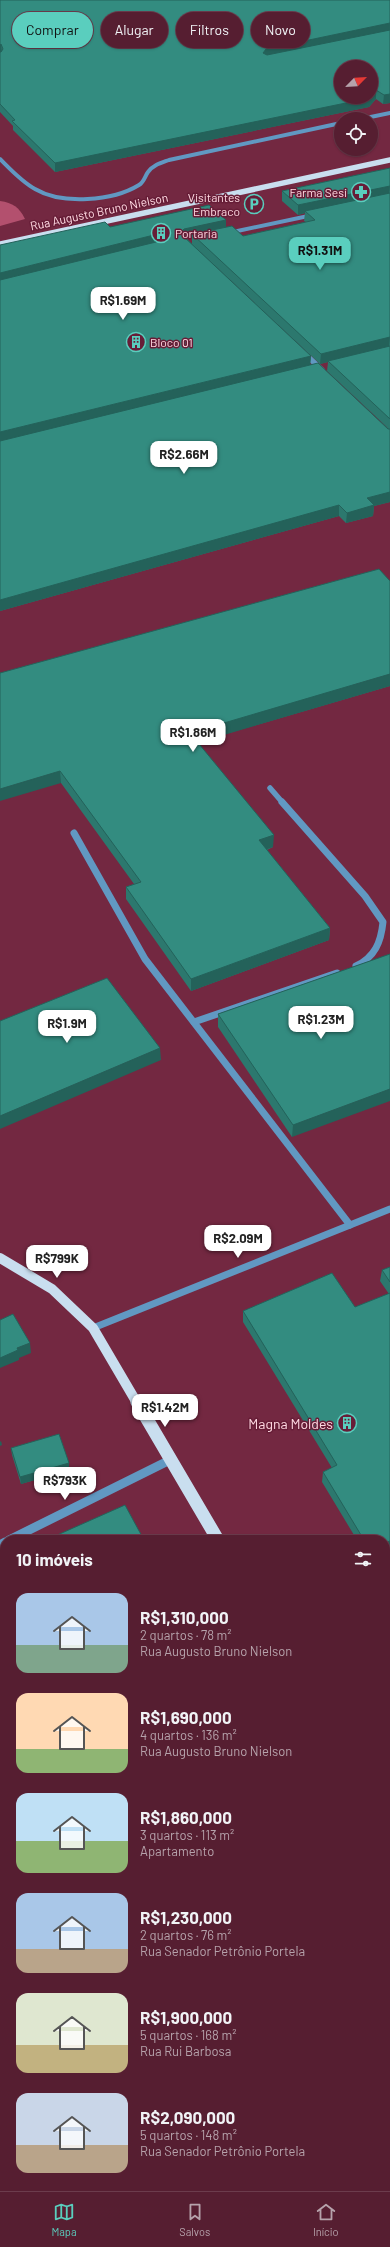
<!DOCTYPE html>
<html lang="pt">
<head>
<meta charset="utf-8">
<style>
	body { margin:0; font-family:Barlow,sans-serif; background:#5c2739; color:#f1f3f6; height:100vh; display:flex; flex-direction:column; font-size:15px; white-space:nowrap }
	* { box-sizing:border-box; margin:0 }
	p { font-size:13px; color:#b6a2ab }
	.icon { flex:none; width:22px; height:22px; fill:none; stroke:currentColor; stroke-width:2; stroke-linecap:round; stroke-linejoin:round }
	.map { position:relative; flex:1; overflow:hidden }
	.details { position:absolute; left:0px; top:1535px; width:390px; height:656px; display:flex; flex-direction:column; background:#561e31; border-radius:16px 16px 0 0; box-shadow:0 1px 3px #0004,0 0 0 1px #6c3c4d }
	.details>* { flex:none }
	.top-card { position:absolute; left:12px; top:12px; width:366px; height:36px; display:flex; gap:8px }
	.needle { width:26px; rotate:66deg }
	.fabs { position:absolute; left:334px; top:60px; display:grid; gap:8px }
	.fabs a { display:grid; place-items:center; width:44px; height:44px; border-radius:50%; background:#561e31; box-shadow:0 1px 3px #0004,0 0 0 1px #6c3c4d; font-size:20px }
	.price { position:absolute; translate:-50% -34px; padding:0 9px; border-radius:8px; background:#fff; color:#222; font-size:13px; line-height:26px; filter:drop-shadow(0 1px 2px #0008) }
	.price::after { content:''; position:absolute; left:50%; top:24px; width:12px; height:9px; margin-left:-6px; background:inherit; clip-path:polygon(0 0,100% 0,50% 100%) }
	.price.active { background:#5acebe; color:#111 }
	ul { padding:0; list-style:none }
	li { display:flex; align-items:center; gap:12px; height:100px; padding:0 16px }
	li span { display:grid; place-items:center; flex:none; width:112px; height:80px; border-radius:12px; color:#555 }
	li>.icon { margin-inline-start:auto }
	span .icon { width:48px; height:48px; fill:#fffc; stroke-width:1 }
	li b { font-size:17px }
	h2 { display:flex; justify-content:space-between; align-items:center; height:48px; padding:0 16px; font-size:17px }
	.pill { padding:0 14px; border-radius:18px; background:#561e31; box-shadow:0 1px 3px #0004,0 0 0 1px #6c3c4d; font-size:14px; line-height:36px }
	.pill.active { background:#5acebe; color:#111 }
	.menu { display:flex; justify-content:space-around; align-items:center; height:56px; border-top:1px solid #6c3c4d; background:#561e31; font-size:11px; color:#b6a2ab }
	.menu a { display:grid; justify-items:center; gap:2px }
	.menu .active { color:#5acebe }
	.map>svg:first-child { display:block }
	.green { fill:#ad4f6c }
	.forest { fill:#b3506e }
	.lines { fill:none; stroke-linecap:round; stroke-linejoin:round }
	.minor-far3 { stroke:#6198c2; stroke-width:4 }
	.minor-far2 { stroke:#6198c2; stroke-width:5.5 }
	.minor-far1 { stroke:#6198c2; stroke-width:7 }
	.minor { stroke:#6198c2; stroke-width:9 }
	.major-far2 { stroke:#c9deef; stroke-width:5.5 }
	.major-far1 { stroke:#c9deef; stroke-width:10 }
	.major { stroke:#c9deef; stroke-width:13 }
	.wall { fill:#2c786e; fill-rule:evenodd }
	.shaded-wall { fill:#24625a }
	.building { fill:#338c80; stroke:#24625a }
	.labels { text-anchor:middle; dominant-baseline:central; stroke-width:3; stroke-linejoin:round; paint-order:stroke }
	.far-poi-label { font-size:12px; fill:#ffd9e2; stroke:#671d37; text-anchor:end }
	.far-street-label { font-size:12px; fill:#ffd9e2; stroke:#671d37 }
	.poi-label { font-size:14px; fill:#ffd9e2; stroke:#671d37; text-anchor:end }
</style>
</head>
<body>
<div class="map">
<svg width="390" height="2191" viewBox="0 0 390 2191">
	<rect width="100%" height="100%" fill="#732841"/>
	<path class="green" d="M5,1654v213l-5,3v-213z"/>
	<path class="forest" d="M0,201c13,2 19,6 25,18l-25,7z"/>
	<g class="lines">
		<g class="minor-far3">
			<path d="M361,119l29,-6"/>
			<path d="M0,159c11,11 22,23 35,30 27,16 78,12 104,-4 5,-3 6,-9 9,-13 5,-7 13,-9 21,-12l172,-37"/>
			<path d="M228,233l85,-18"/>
		</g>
		<g class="minor-far2">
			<path d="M304,353l18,17"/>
			<path d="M270,788l13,15"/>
		</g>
		<g class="minor-far1">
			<path d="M282,802l83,94 18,26c-2,20 -8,35 -27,44"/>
			<path d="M74,833l71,126 205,266"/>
			<path d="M194,1022l143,-49"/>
			<path d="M93,1328l297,-119"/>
		</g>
		<g class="minor">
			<path d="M9,1540l161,-80"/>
			<path d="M0,1545l5,-3"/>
			<path d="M0,1929l5,-2"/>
			<path d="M385,2075l5,-3"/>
			<path d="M175,2191l9,-5"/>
		</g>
		<path class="major-far2" d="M0,244l390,-84"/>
		<path class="major-far1" d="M0,1258l52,31 41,39 44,75"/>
		<g class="major">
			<path d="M137,1402l81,138"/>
			<path d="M385,1837l5,11"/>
		</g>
	</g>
	<g class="wall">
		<path d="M0,0h390v103l-7,1 -7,-5 -7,8 -314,65 -42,-42v-4l-13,-14z"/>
		<path d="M390,168v334l-16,4 -1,10 -27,7 -7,-7 -339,95v-366l110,-18h116l17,9 63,-14 -2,-1 1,-8 -7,2 -16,-14v-10zM192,237v7l-6,-6zM192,244l128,120 8,-2 -1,9 62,58 -79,-64 1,-9z"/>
		<path d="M0,673l390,13 -192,56 75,105 -6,3 63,78 -1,12 -138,51 -65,-92v-12l8,-3 -73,-101z"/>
		<path d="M390,954l-98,183 -74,-110v-13z"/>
		<path d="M390,1267v282l-5,3v-12h-28l-35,-58 1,-10 9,-4 -89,-146v-11l112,-4 34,-13 -9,-13 2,-11z"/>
		<path d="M11,1448l58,22 -48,14 -9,-29z"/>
		<path d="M5,1558v15l-2,-4 -1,-9z"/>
	</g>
	<g class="shaded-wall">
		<path d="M390,23v9l-125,26 -2,-5 3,-4z"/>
		<path d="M1,44l1,9 -2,1v-9z"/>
		<path d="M376,90v9l-7,8 -314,65v-9z"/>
		<path d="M390,94v9l-7,1 1,-9z"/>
		<path d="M390,186l-1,10 -84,15v2l-7,2v-10z"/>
		<path d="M226,220v10l-34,4v3l-8,2 -2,2v-10l2,-2z"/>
		<path d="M154,235v10l-154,38v-10z"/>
		<path d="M390,337l-1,10 -61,14v1l-8,2 1,-10z"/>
		<path d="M311,356l-1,10 -310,77v-11z"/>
		<path d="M390,492v10l-16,4 -1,10 -27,7 1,-10 20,-15z"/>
		<path d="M339,505v11l-339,95v-11z"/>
		<path d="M390,674v12l-200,59v-12z"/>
		<path d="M60,771l1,12 -61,18v-12z"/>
		<path d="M274,835l-1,12 -14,5v-12z"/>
		<path d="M330,928l-1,12 -138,51v-12z"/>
		<path d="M160,1048l1,12 -161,69v-13z"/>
		<path d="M390,1089v12l-98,36 1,-12z"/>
		<path d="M30,1343l1,10 -12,5v2l-19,8v-10l17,-10z"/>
		<path d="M1,1441l1,4 -2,1v-4z"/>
		<path d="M69,1463v7l-48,14 -1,-7z"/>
		<path d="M390,1541v8l-5,3v-9z"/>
		<path d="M390,2015v6l-5,2v-5z"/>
		<path d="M5,2091v7l-5,3v-7z"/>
		<path d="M75,2186h8l-9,5h-8z"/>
	</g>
	<g class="building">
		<path d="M0,0h390v23l-124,26 -3,4 4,2 123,-25v64l-6,1 -8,-5 -5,7v-30h-30v30h30l-1,1 -315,65 -43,-42 3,-1 -15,-16v-52h1l2,-3 -2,-5 -1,1z"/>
		<path d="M390,168v18l-92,19 -16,-14z"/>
		<path d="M390,193v144l-69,17 -129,-120 40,-8 11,10 72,-16 -10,-9z"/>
		<path d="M209,205l17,15 -42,9 -2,2v4l129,121 -311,76v-152l156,-38 2,-4 -4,-3 -154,38v-28l105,-23 5,5z"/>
		<path d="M390,346v73l-62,-58z"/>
		<path d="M318,363l70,66h2v63l-23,6 7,7 -27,8 -8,-8 -339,95v-159z"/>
		<path d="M379,569l11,12v93l-200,59 84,102 -15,5 71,88 -139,51 -65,-92 15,-5 -81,-111 -60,18v-116z"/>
		<path d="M390,954v135l-97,36 -75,-111z"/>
		<path d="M107,978l53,70 -160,68v-95z"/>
		<path d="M390,1267v15l-8,-12z"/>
		<path d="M332,1273l23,34 35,-14v248l-5,2v-3h-21l-41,-68 14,-7 -94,-154z"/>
		<path d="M13,1314l17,29 -13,5 1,2 -18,8v-38z"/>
		<path d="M59,1434l10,29 -49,14 -9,-29z"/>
		<path d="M125,1505l19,35h-98z"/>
		<path d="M5,1558v9l-3,-7z"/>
		<path d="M385,1981l5,9v25l-5,3z"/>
		<path d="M5,2016v75l-5,3v-76z"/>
		<path d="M36,2186h39l-9,5h-28z"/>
	</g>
	<defs>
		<symbol id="pharmacy-ring" viewBox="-11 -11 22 22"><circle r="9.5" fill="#671d37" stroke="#5acebe" stroke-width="1.5"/><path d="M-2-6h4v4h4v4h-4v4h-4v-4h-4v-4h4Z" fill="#5acebe"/></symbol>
		<symbol id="parking-ring" viewBox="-11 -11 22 22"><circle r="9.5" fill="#671d37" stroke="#5acebe" stroke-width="1.5"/><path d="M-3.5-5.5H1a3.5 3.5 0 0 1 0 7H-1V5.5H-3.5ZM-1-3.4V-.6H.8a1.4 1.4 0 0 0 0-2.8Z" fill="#5acebe"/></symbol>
		<symbol id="building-ring" viewBox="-11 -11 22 22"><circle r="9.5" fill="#671d37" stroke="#5acebe" stroke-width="1.5"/><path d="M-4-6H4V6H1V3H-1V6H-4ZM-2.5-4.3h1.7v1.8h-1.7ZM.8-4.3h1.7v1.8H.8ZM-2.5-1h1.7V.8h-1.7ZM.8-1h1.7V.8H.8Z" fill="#5acebe"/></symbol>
	</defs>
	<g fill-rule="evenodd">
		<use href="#pharmacy-ring" x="350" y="181" width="22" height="22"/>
		<use href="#parking-ring" x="243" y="193" width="22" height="22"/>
		<use href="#building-ring" x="150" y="222" width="22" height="22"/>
		<use href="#building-ring" x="125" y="331" width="22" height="22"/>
		<use href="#building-ring" x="336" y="1412" width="22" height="22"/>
	</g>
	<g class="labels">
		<g class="far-poi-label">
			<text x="347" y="192">Farma Sesi</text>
			<text x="240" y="197">Visitantes<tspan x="240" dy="14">Embraco</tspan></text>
			<text x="175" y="233" text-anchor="start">Portaria</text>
			<text x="150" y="342" text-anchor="start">Bloco 01</text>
		</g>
		<g class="far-street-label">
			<text transform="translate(99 211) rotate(-12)">Rua Augusto Bruno Nielson</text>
		</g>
		<g class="poi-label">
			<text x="333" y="1423">Magna Moldes</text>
		</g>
	</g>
</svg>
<div class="fabs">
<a><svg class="needle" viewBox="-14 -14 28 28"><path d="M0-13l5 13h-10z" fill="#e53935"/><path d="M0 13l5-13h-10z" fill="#b6a2ab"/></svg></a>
<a><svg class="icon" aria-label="locate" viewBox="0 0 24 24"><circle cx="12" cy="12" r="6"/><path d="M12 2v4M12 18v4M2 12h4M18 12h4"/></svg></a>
</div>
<b class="price active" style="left:320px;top:271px">R$1.31M</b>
<b class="price" style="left:123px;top:321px">R$1.69M</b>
<b class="price" style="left:184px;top:475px">R$2.66M</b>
<b class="price" style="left:193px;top:753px">R$1.86M</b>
<b class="price" style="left:321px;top:1040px">R$1.23M</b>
<b class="price" style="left:67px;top:1044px">R$1.9M</b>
<b class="price" style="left:238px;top:1259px">R$2.09M</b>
<b class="price" style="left:57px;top:1279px">R$799K</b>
<b class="price" style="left:165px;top:1428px">R$1.42M</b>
<b class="price" style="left:65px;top:1501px">R$793K</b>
<div class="top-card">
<a class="pill active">Comprar</a>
<a class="pill">Alugar</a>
<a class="pill">Filtros</a>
<a class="pill">Novo</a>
</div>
<section class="details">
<h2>10 imóveis<svg class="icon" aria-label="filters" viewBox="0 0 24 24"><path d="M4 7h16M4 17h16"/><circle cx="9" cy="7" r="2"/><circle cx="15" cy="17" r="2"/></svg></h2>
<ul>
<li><span style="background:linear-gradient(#a9c7e8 65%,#7fa58c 0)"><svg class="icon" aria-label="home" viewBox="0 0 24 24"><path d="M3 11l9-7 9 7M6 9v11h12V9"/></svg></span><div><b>R$1,310,000</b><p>2 quartos · 78 m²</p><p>Rua Augusto Bruno Nielson</p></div></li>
<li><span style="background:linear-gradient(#ffd9b3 70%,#8fb573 0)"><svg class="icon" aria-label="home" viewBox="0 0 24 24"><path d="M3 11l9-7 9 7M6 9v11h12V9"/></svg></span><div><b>R$1,690,000</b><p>4 quartos · 136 m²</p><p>Rua Augusto Bruno Nielson</p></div></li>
<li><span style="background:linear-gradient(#bfe0f5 60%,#8fb573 0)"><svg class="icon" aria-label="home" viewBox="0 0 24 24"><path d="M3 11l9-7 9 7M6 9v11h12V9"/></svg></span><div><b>R$1,860,000</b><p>3 quartos · 113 m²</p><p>Apartamento</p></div></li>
<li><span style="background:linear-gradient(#a9c7e8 70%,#b9a48a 0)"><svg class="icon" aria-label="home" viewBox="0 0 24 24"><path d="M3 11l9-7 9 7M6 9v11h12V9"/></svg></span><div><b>R$1,230,000</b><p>2 quartos · 76 m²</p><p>Rua Senador Petrônio Portela</p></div></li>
<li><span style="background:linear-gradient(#dfe7d0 65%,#c2b280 0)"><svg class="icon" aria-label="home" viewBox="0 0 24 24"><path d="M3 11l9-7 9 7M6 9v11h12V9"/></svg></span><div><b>R$1,900,000</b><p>5 quartos · 168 m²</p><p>Rua Rui Barbosa</p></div></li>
<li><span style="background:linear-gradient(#c9d6e8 65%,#b9a48a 0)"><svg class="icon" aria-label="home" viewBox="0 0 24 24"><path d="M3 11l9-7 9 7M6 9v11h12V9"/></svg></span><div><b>R$2,090,000</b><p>5 quartos · 148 m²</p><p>Rua Senador Petrônio Portela</p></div></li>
</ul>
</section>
</div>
<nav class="menu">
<a class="active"><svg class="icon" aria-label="map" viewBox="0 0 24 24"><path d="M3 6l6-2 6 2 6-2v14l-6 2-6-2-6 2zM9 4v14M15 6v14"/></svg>Mapa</a>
<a><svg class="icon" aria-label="saved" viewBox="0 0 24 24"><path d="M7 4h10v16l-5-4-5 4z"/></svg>Salvos</a>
<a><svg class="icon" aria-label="home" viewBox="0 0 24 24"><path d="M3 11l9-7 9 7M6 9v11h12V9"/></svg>Início</a>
</nav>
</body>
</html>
